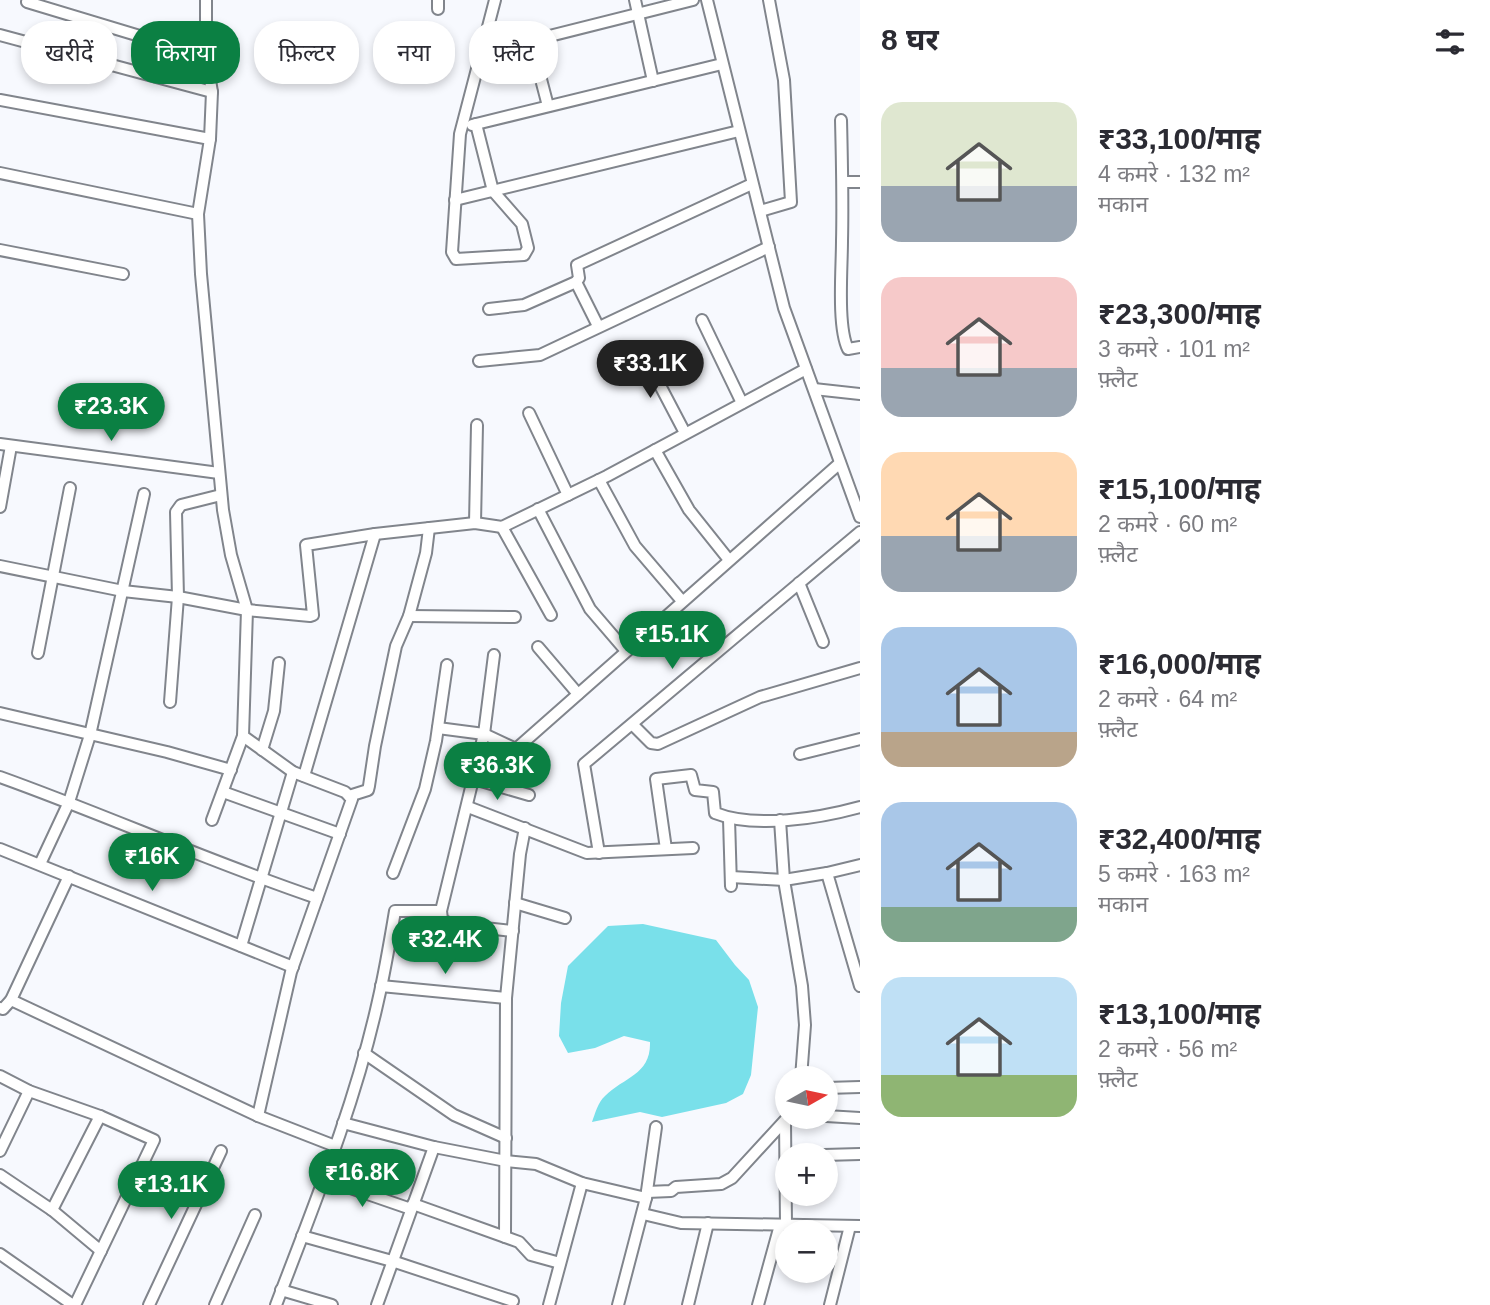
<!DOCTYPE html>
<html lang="hi">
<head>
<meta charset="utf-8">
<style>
	body { margin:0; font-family:Arial,"Noto Sans Devanagari",sans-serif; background:#f7f7f7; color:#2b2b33; height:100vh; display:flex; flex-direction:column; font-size:26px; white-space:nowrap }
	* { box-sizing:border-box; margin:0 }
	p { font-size:23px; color:#7c7c81 }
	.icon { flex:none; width:38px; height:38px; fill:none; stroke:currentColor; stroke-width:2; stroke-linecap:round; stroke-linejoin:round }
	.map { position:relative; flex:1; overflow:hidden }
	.drawer { display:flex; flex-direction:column; background:#fff; width:630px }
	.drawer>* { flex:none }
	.guide { position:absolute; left:21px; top:21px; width:665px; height:63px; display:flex; gap:14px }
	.needle { width:46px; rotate:81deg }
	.fabs { position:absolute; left:775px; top:1066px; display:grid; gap:14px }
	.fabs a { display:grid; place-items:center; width:63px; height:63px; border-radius:50%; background:#fff; box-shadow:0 4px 10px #0003; font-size:35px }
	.price { position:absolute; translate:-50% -60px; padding:0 16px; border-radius:24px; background:#0b8043; color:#fff; font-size:23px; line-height:46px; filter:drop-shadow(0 2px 4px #0008) }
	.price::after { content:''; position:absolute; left:50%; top:42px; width:21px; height:16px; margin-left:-10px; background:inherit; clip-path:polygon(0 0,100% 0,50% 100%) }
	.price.selected { background:#222; color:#fff }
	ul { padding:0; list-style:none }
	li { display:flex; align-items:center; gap:21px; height:175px; padding:0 21px }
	li span { display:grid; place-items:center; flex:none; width:196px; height:140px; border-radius:21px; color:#555 }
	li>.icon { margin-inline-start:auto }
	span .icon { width:84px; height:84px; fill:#fffc; stroke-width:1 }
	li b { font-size:30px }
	h2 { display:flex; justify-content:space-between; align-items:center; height:84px; padding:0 21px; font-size:30px }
	.chip { padding:0 24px; border-radius:28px; background:#fff; box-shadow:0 4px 10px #0003; font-size:24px; line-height:63px }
	.chip.selected { background:#0b8043; color:#fff }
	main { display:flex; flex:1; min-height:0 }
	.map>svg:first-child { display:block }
	.water { fill:#79e0ea }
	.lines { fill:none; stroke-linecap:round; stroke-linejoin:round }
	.minor-casing { stroke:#81858c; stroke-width:14 }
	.minor { stroke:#fff; stroke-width:10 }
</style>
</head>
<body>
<main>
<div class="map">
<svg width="860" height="1305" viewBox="0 0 860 1305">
	<rect width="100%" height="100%" fill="#f7f9fe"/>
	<path class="water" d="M643,924l73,16 19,25 14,15 9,27 -7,68 -8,19 -17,9 -64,14 -22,-5 -48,10c3,-8 6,-20 13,-26 19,-19 46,-21 45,-54l-26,-6 -29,12 -27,5 -9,-17 2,-33 7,-37 40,-40z"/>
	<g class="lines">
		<defs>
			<g id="minor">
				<path d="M206,0v56l6,36 -2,47 -12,75 3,60 22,236 8,45 16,55 -4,126 50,36 52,20 7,7 -61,173 -33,144"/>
				<path d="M635,0l18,81"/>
				<path d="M707,0l77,308 76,209"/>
				<path d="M27,2l179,54"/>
				<path d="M438,9v-9"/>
				<path d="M0,35l212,57"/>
				<path d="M531,41l17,65"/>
				<path d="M482,53l211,-53"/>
				<path d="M0,100l210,39"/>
				<path d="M841,120c1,40 2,80 1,121 0,27 -5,86 6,108l12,-2"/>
				<path d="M476,124l17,67 29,33 6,24 -4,7 -68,4 -4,-7 8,-118 35,-134"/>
				<path d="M472,125l250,-61"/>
				<path d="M0,173l198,41"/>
				<path d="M843,182h17"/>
				<path d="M455,200l284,-69"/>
				<path d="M760,211l31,-9 -7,-122 -15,-80"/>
				<path d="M0,250l123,24"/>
				<path d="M576,282l22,44"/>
				<path d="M489,309l35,-4 52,-23 3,-4 -2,-13 175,-81"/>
				<path d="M702,320l40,83"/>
				<path d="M642,351l43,82"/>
				<path d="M479,361l61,-6 229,-108"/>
				<path d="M814,389l46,5"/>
				<path d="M529,413l39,82"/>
				<path d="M0,444l219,29"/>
				<path d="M655,450l34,60 40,50"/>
				<path d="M599,480l36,66 47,55"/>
				<path d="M0,507l11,-61"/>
				<path d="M538,509l52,100 36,42"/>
				<path d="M475,523l2,-98"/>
				<path d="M502,527l49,88"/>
				<path d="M0,566l123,25 55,6 69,13 63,6 3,-1 -7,-70 69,-11 100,-11 27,4 105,-51 199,-107"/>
				<path d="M799,583l24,59"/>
				<path d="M409,616l106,1"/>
				<path d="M538,647l40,47"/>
				<path d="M38,653l32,-165"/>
				<path d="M494,655l-10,79 -43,177 1,8 7,5 64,7"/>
				<path d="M170,702l8,-105 -2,-85 5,-7 40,-10"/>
				<path d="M0,713l167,39 64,18"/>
				<path d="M633,725l18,18 7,1 102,-47 100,-29"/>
				<path d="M438,728l46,6 32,15 324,-286"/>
				<path d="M262,750l12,-39 5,-48"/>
				<path d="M800,754l60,-15"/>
				<path d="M304,776l71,-242"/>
				<path d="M0,777c106,38 210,85 317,121"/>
				<path d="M474,779l55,16"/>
				<path d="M223,792l117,42"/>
				<path d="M349,796l19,-6 1,-4 6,-40 21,-100 13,-30 17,-63 3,-25"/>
				<path d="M468,807l119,46 106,-5"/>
				<path d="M729,819l2,67"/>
				<path d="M212,820l31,-84"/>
				<path d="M780,820l4,60 18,106 3,39 -4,53"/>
				<path d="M0,849l293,118"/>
				<path d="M666,849l-10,-70 35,-4 4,15 18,2 2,21c40,16 105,5 145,-6"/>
				<path d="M599,853l-15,-89 276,-232"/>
				<path d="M40,864l29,-62 21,-67 54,-241"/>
				<path d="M860,865l-33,8 33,113"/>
				<path d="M393,873l32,-84 11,-48 11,-76"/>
				<path d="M731,877l53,3 43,-7"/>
				<path d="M515,903l50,15"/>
				<path d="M241,946l52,-174"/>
				<path d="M381,986l125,12"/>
				<path d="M11,1000l247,116 77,30"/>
				<path d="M0,1008l3,1 8,-9 58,-124"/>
				<path d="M364,1053l90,62 52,23"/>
				<path d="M0,1076l29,15 71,25 54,24 -79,165"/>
				<path d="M826,1088l34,-1"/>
				<path d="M826,1116l34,2"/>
				<path d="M785,1121l1,104"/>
				<path d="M343,1123l91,24 72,14 30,3 46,19 64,15 -28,107"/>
				<path d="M0,1151l29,-60"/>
				<path d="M824,1155l36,-1"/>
				<path d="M0,1175l52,35 49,41"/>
				<path d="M324,1179l87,30"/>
				<path d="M647,1192l24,-1 5,-4 45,-3 11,-6 57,-62"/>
				<path d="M646,1198l10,-71"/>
				<path d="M413,1204l106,38 12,13 29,8"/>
				<path d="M52,1210l48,-94"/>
				<path d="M643,1214l38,9 179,3"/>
				<path d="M302,1236l90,25 121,40"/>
				<path d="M505,1237l1,-239 14,-144 5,-26"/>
				<path d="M0,1254l73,51"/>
				<path d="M281,1290l51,15"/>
				<path d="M149,1305l72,-154"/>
				<path d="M215,1305l40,-90"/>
				<path d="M276,1305c38,-100 79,-200 102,-304 7,-30 12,-60 17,-90h46"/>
				<path d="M377,1305l57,-158"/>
				<path d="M549,1305l33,-122"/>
				<path d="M688,1305l20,-82"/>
				<path d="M758,1305l22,-80"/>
				<path d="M830,1305l20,-79"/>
			</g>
		</defs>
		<use href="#minor" class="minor-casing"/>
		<use href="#minor" class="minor"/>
	</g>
</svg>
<div class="fabs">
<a><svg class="needle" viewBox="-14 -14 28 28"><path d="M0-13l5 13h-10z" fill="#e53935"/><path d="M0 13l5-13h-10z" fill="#7c7c81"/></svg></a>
<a>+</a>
<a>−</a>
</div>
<b class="price selected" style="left:650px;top:400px">₹33.1K</b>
<b class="price" style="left:111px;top:443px">₹23.3K</b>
<b class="price" style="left:672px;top:671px">₹15.1K</b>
<b class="price" style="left:497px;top:802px">₹36.3K</b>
<b class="price" style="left:152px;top:893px">₹16K</b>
<b class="price" style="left:445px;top:976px">₹32.4K</b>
<b class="price" style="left:362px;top:1209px">₹16.8K</b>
<b class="price" style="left:171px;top:1221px">₹13.1K</b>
<div class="guide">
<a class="chip">खरीदें</a>
<a class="chip selected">किराया</a>
<a class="chip">फ़िल्टर</a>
<a class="chip">नया</a>
<a class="chip">फ़्लैट</a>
</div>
</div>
<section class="drawer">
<h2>8 घर<svg class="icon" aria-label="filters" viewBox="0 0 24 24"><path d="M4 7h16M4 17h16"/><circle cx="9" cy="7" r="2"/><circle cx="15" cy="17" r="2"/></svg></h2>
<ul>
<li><span style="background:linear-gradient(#dfe7d0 60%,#9aa5b1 0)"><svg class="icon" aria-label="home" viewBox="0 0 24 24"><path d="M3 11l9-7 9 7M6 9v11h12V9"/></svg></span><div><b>₹33,100/माह</b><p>4 कमरे · 132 m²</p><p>मकान</p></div></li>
<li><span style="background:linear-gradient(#f6c9c9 65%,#9aa5b1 0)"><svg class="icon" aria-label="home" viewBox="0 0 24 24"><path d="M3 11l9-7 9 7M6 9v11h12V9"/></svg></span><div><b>₹23,300/माह</b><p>3 कमरे · 101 m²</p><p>फ़्लैट</p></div></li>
<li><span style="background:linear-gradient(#ffd9b3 60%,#9aa5b1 0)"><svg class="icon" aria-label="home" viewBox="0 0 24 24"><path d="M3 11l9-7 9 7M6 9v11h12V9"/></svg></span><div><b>₹15,100/माह</b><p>2 कमरे · 60 m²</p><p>फ़्लैट</p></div></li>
<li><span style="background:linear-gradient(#a9c7e8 75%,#b9a48a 0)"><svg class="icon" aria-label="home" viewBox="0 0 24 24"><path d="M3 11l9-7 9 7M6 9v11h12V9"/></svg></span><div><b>₹16,000/माह</b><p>2 कमरे · 64 m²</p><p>फ़्लैट</p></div></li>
<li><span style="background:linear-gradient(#a9c7e8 75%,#7fa58c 0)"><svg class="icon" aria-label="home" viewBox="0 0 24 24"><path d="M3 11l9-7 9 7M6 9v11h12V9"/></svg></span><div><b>₹32,400/माह</b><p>5 कमरे · 163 m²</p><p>मकान</p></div></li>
<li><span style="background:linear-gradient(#bfe0f5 70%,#8fb573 0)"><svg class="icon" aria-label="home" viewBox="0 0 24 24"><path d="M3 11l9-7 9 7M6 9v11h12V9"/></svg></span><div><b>₹13,100/माह</b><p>2 कमरे · 56 m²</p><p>फ़्लैट</p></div></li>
</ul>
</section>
</main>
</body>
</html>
